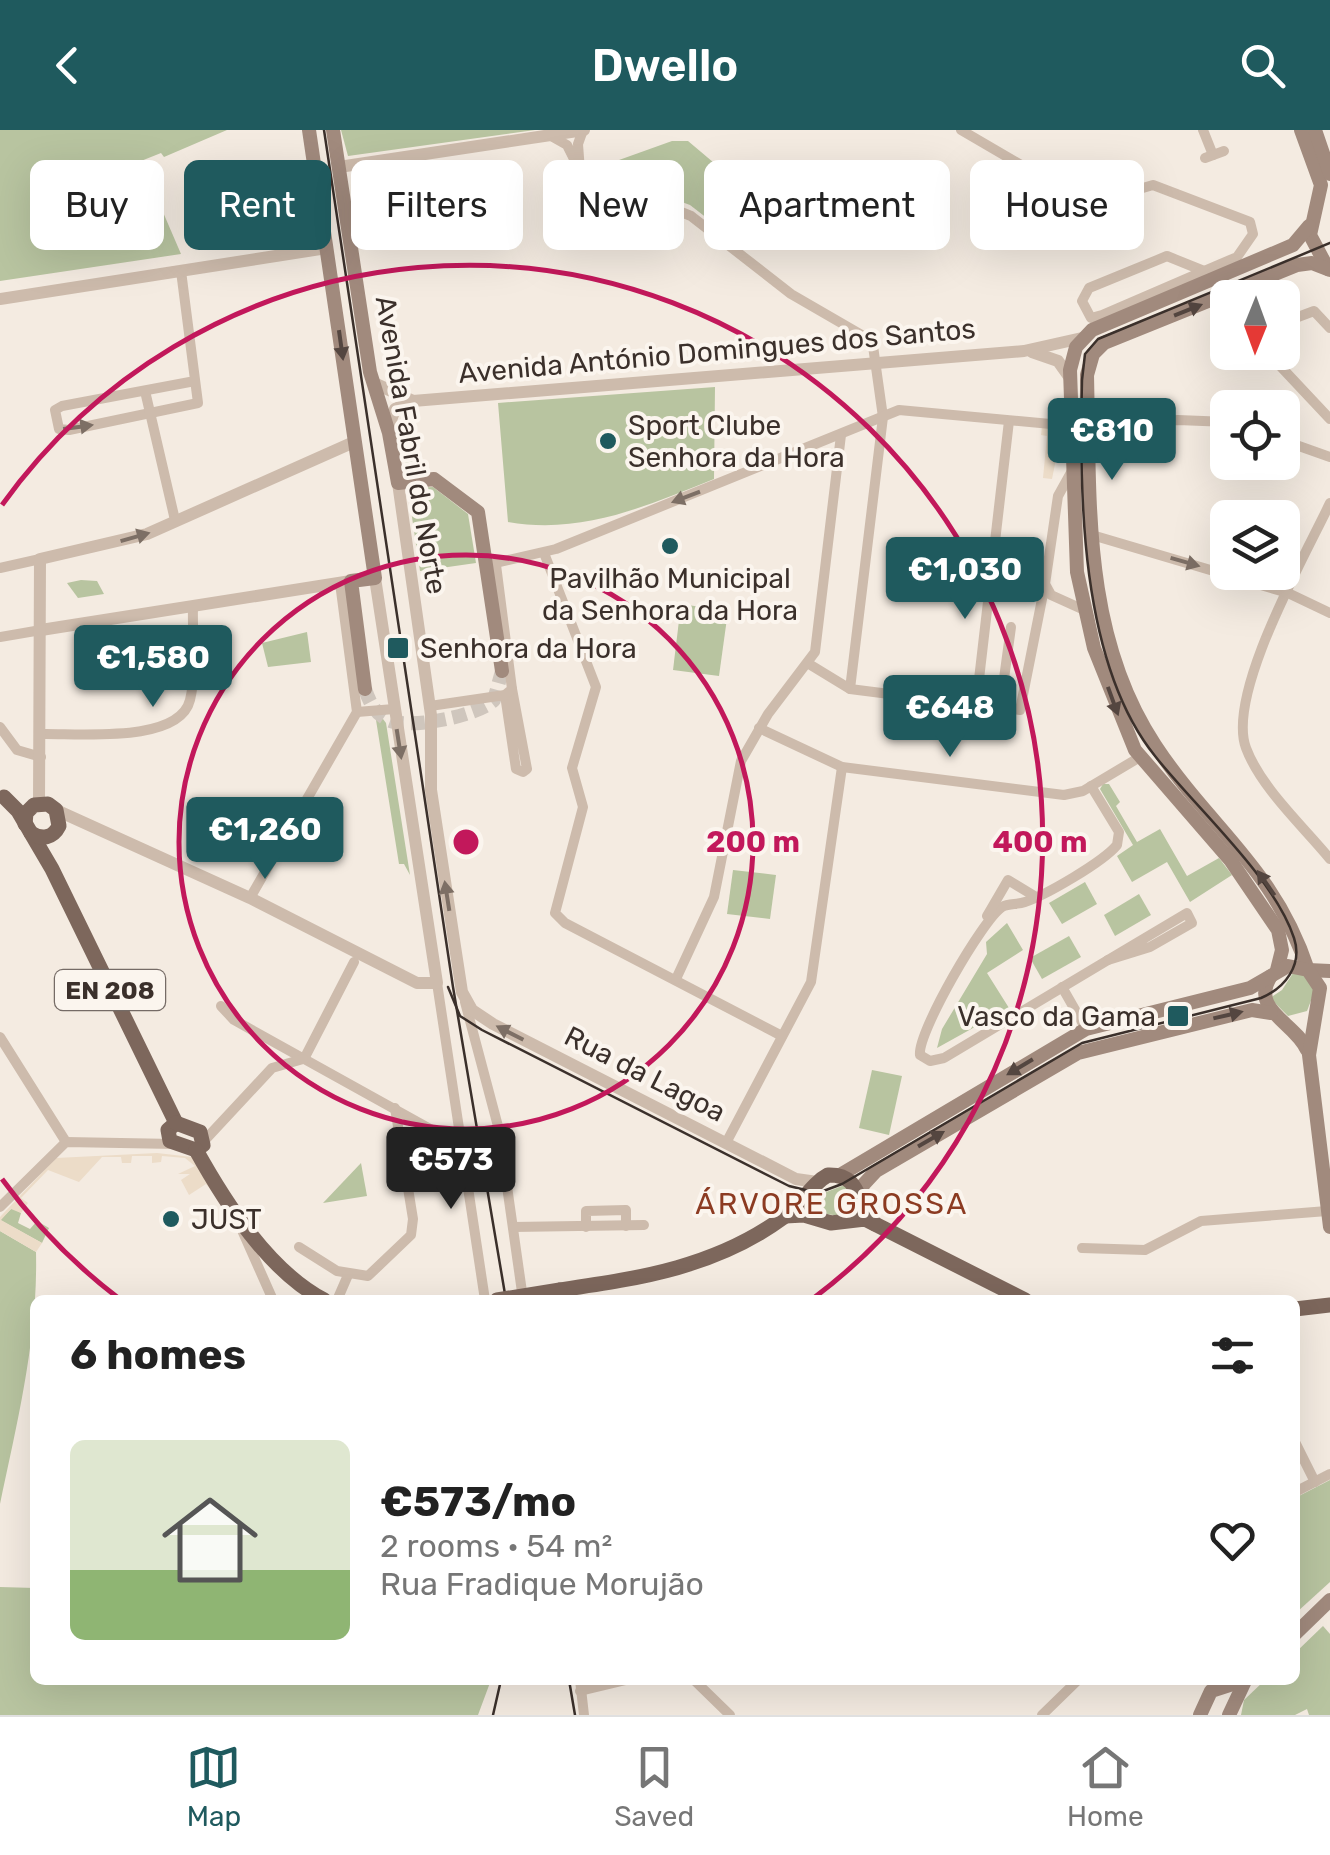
<!DOCTYPE html>
<html lang="en">
<head>
<meta charset="utf-8">
<style>
	body { margin:0; font-family:Rubik,sans-serif; background:#f6f6f6; color:#222; height:100vh; display:flex; flex-direction:column; font-size:38px; white-space:nowrap }
	* { box-sizing:border-box; margin:0 }
	p { font-size:32px; color:#767676 }
	.icon { flex:none; width:55px; height:55px; fill:none; stroke:currentColor; stroke-width:2; stroke-linecap:round; stroke-linejoin:round }
	.map { position:relative; flex:1; overflow:hidden }
	.sheet { position:absolute; left:30px; top:1165px; width:1270px; height:390px; display:flex; flex-direction:column; background:#fff; border-radius:15px; box-shadow:0 10px 40px #0002 }
	.sheet>* { flex:none }
	.top-card { position:absolute; left:30px; top:30px; width:1270px; height:90px; display:flex; gap:20px }
	.needle { width:65px; rotate:181deg }
	.buttons { position:absolute; left:1210px; top:150px; display:grid; gap:20px }
	.buttons a { display:grid; place-items:center; width:90px; height:90px; border-radius:15px; background:#fff; box-shadow:0 10px 40px #0002; font-size:50px }
	.price { position:absolute; translate:-50% -85px; padding:0 22px; border-radius:10px; background:#1f5a5e; color:#fff; font-size:32px; line-height:65px; filter:drop-shadow(0 2px 5px #0008) }
	.price::after { content:''; position:absolute; left:50%; top:60px; width:30px; height:22px; margin-left:-15px; background:inherit; clip-path:polygon(0 0,100% 0,50% 100%) }
	.price.selected { background:#222; color:#fff }
	ul { padding:0; list-style:none }
	li { display:flex; align-items:center; gap:30px; height:250px; padding:0 40px }
	li span { display:grid; place-items:center; flex:none; width:280px; height:200px; border-radius:15px; color:#555 }
	li>.icon { margin-inline-start:auto }
	span .icon { width:120px; height:120px; fill:#fffc; stroke-width:1 }
	li b { font-size:42px }
	h2 { display:flex; justify-content:space-between; align-items:center; height:120px; padding:0 40px; font-size:42px }
	.tag { padding:0 35px; border-radius:15px; background:#fff; box-shadow:0 10px 40px #0002; font-size:35px; line-height:90px }
	.tag.selected { background:#1f5a5e; color:#fff }
	header { display:flex; justify-content:space-between; align-items:center; height:130px; padding:0 40px; background:#1f5a5e; color:#fff; font-size:45px; font-weight:600 }
	.tab-bar { display:flex; justify-content:space-around; align-items:center; height:140px; border-top:2px solid #e0e0e0; background:#fff; font-size:28px; color:#767676 }
	.tab-bar a { display:grid; justify-items:center; gap:5px }
	.tab-bar .selected { color:#1f5a5e }
	.map>svg:first-child { display:block }
	.green { fill:#b8c4a0 }
	.plaza { fill:#ecdcc8 }
	.lines { fill:none; stroke-linecap:round; stroke-linejoin:round }
	.secondary-tunnel { stroke:#cfc6bd; stroke-width:14; stroke-dasharray:14 7; stroke-linecap:butt }
	.minor { stroke:#cdbbac; stroke-width:10 }
	.tertiary { stroke:#cdbbac; stroke-width:12 }
	.secondary { stroke:#a18a7d; stroke-width:14 }
	.primary { stroke:#7d675c; stroke-width:15 }
	.tram { stroke:#3b302b; stroke-width:2.5 }
	.primary-bridge { stroke:#7d675c; stroke-width:15 }
	.oneway { fill:#544640 }
	.oneway2 { fill:#7d6f65 }
	.ring { fill:none; stroke:#c2185b; stroke-width:5 }
	.poi-dot { fill:#1f5a5e; stroke:#fbf5ee; stroke-width:4 }
	.labels { text-anchor:middle; dominant-baseline:central; stroke-width:8; stroke-linejoin:round; paint-order:stroke }
	.shield { fill:#fbf5ee; stroke:#756b66; stroke-width:2.5 }
	.shield-label { font-size:25px; font-weight:bold; fill:#3b302b }
	.street-label { font-size:28px; fill:#3b302b; stroke:#fbf5ee }
	.poi-label { font-size:28px; fill:#3b302b; stroke:#fbf5ee; text-anchor:start }
	.neighbourhood-label { font-size:30px; letter-spacing:2.5px; fill:#8c3b22; stroke:#fbf5ee }
	.centre { fill:#c2185b; stroke:#fbf5ee; stroke-width:5 }
	.ring-label { font-size:30px; text-anchor:middle; font-weight:bold; fill:#c2185b; stroke:#fbf5ee; stroke-width:8; stroke-linejoin:round; paint-order:stroke }
</style>
</head>
<body>
<header><svg class="icon" aria-label="back" viewBox="0 0 24 24"><path d="M15 5l-7 7 7 7"/></svg>Dwello<svg class="icon" aria-label="search" viewBox="0 0 24 24"><circle cx="10" cy="10" r="6"/><path d="M15 15l6 6"/></svg></header>
<div class="map">
<svg width="1330" height="1585" viewBox="0 0 1330 1585">
	<rect width="100%" height="100%" fill="#f4ebe1"/>
	<g class="green">
		<path d="M0,0h227l-63,27 -3,-4 -20,8 40,93 -181,27z"/>
		<path d="M341,0h194l-187,26z"/>
		<path d="M672,11h16l51,43 -27,38 -22,-17 -77,-28 6,-17z"/>
		<path d="M306,60l6,42 -24,4 -6,-42z"/>
		<path d="M715,257l-1,92c-66,26 -130,56 -206,43l-10,-119z"/>
		<path d="M405,287l5,4 6,51 -10,-3 -6,-47z"/>
		<path d="M433,357l35,27 8,49 -56,8 -11,-74 5,-9z"/>
		<path d="M81,450l16,1 7,13 -26,4 -11,-15z"/>
		<path d="M681,474l47,7 -9,65 -46,-6z"/>
		<path d="M307,502l4,30 -43,5 -6,-24z"/>
		<path d="M383,589l3,4 24,152 -6,-11h-5l-23,-144z"/>
		<path d="M1103,654h6l11,18 -4,4 21,36 23,-13 27,47 32,-18 13,17 -42,27 -23,-40 -35,20 -15,-26 16,-11 -33,-56z"/>
		<path d="M733,740l43,5 -6,44 -43,-5z"/>
		<path d="M1085,752l12,22 -35,20 -13,-21z"/>
		<path d="M1139,764l12,21 -36,21 -11,-21z"/>
		<path d="M1007,793l16,27 -36,23 22,35 -72,40 5,-19 45,-75 -1,-12z"/>
		<path d="M1069,806l12,21 -39,22 -12,-21z"/>
		<path d="M1295,840l8,3 12,17 -8,21 -19,5 -18,-18 12,-8z"/>
		<path d="M872,940l30,6 -13,59 -30,-7z"/>
		<path d="M361,1033l6,33 -44,7z"/>
		<path d="M847,1054l5,23 -10,9 -17,-2 -9,-18z"/>
		<path d="M12,1078l9,5 -3,10 12,6 7,-8 12,7 -7,15 -42,-23z"/>
		<path d="M0,1101l36,21c2,85 -18,167 -36,252z"/>
		<path d="M1330,1350v102l-33,30 -2,-114z"/>
		<path d="M0,1457l35,1v92h456l-13,35h-478z"/>
		<path d="M1323,1496l7,8v81h-21l-2,-6 -12,6h-54l3,-15 21,-20h30v-27z"/>
	</g>
	<g class="plaza">
		<path d="M1042,297l20,2 -10,50 -9,-1 4,-42 -6,-1z"/>
		<path d="M157,1023l35,4 26,41 -12,-14 -17,11 -8,-15 9,-6h-12l17,-8 -10,-8 -23,-2 -1,6 -9,1v-7h-20l-1,7h-9l-1,-6h-19l-23,25 -31,-12 -27,28 7,5 -7,10 -10,-4 -10,11 41,23 -6,9 -36,-21v-14l56,-59z"/>
	</g>
	<g class="lines">
		<path class="secondary-tunnel" d="M365,559c4,12 10,25 23,31 21,10 90,-4 106,-20l8,-29"/>
		<g class="minor">
			<path d="M961,0l127,74 65,-19 97,37 3,12 -16,23 -33,14"/>
			<path d="M1203,0l10,25"/>
			<path d="M551,6l16,9 13,26 -2,-27 5,-14"/>
			<path d="M1205,28l19,-7"/>
			<path d="M580,41l111,45 100,78 76,44 6,8 10,71 -33,272"/>
			<path d="M580,41l6,36 16,14 56,2 5,-4 2,-16"/>
			<path d="M1167,126l37,15 -102,44 -11,3 -9,-17 7,-13z"/>
			<path d="M181,141l17,132 -129,27 -10,-1 -4,-19 7,-4 133,-25"/>
			<path d="M1282,193l32,-12 16,17"/>
			<path d="M1267,222l63,67"/>
			<path d="M145,261l30,129"/>
			<path d="M1088,295l90,-5 50,2"/>
			<path d="M1282,310l48,17"/>
			<path d="M1073,339l-15,27 -13,88 6,11 31,14"/>
			<path d="M1330,373c-25,53 -104,191 -84,245 15,40 57,78 84,111"/>
			<path d="M1092,405l196,58 42,20"/>
			<path d="M544,423l52,134 -24,81 11,39 -28,106 10,10 217,113"/>
			<path d="M487,435l69,-16 343,-139 173,16"/>
			<path d="M0,438l40,-9"/>
			<path d="M0,507l41,-7"/>
			<path d="M809,534l41,25 126,16 33,-284"/>
			<path d="M505,565l11,74 7,3 4,-3 -15,-80"/>
			<path d="M976,575l44,5 25,-126"/>
			<path d="M430,576l75,-11 7,-6 -16,-124"/>
			<path d="M1000,578l11,-81"/>
			<path d="M357,582l37,-3"/>
			<path d="M0,597l17,23 24,7"/>
			<path d="M759,598l83,39 222,28 19,-4 57,-34"/>
			<path d="M41,604c37,-1 138,10 149,-34 7,-28 2,-64 3,-93"/>
			<path d="M1091,656l28,46 -2,13c-14,17 -71,50 -92,57 -8,3 -16,1 -23,5 -19,12 -85,126 -82,148l10,6 14,-3 164,-98"/>
			<path d="M250,768l107,-186 -17,-129"/>
			<path d="M1187,783l5,10 -42,24 -42,13z"/>
			<path d="M987,786l21,-36 28,17"/>
			<path d="M676,849l38,-82 27,-136 27,-47 47,-62 26,-217"/>
			<path d="M437,853l48,317"/>
			<path d="M1062,857l24,42"/>
			<path d="M465,872l34,128 24,169"/>
			<path d="M221,876l13,14 227,126"/>
			<path d="M0,907l66,105"/>
			<path d="M304,929l50,-97"/>
			<path d="M204,1011l68,-73 31,-9"/>
			<path d="M726,1013l85,-161 31,-215"/>
			<path d="M0,1077l66,-65 109,2"/>
			<path d="M513,1097l131,-2"/>
			<path d="M586,1097v-16l40,-1v16"/>
			<path d="M241,1098l32,72"/>
			<path d="M299,1117l38,24 31,5 43,-41 2,-16 -18,-111"/>
			<path d="M1082,1118l63,2 56,-29 126,-10"/>
			<path d="M338,1168l10,-23"/>
			<path d="M871,1170h10"/>
			<path d="M1295,1271v5"/>
			<path d="M1295,1312l20,40"/>
			<path d="M1295,1362l35,-18"/>
			<path d="M580,1550l4,35"/>
			<path d="M694,1550l36,35"/>
			<path d="M580,1561l46,-11"/>
			<path d="M1042,1585l36,-35"/>
		</g>
		<g class="tertiary">
			<path d="M339,37l245,-37"/>
			<path d="M0,169l327,-51"/>
			<path d="M1032,222l26,9 12,17"/>
			<path d="M374,253l39,18"/>
			<path d="M388,299l7,-20 18,-8 611,-50 58,-13"/>
			<path d="M398,353l33,232v75l31,202 10,18 21,14 303,155 21,3"/>
			<path d="M41,500l310,-49"/>
			<path d="M39,673l1,-244 107,-25 207,-92"/>
			<path d="M56,680l194,88 167,85h20l-62,-405"/>
		</g>
		<g class="secondary">
			<path d="M309,0l66,448 -24,3 14,108"/>
			<path d="M333,0l37,242 19,61 9,50 36,-4 44,33 24,159"/>
			<path d="M1301,0l20,55 -11,50 18,34"/>
			<path d="M1315,0l15,44"/>
			<path d="M1277,840l5,-20 -4,-20 -47,-69 -96,-111 -41,-102 -17,-76 -7,-202 6,-23 16,-17 201,-85 16,-19"/>
			<path d="M1308,840c-34,-103 -97,-140 -153,-225 -73,-110 -65,-244 -68,-370l6,-21 11,-11 193,-78 15,-2 18,7"/>
			<path d="M1308,840l22,1"/>
			<path d="M1271,846c-22,34 24,46 36,74"/>
			<path d="M840,1045l246,-146 164,-41 38,-22 20,4 12,18 -11,67 21,172"/>
			<path d="M860,1069l3,-14 13,-14 202,-118 174,-43 19,3"/>
			<path d="M1295,1504l35,-34"/>
			<path d="M1200,1585l11,-24 34,-11"/>
			<path d="M1229,1585l16,-34"/>
		</g>
		<g class="primary">
			<path d="M4,667l14,14 34,58 124,254"/>
			<path d="M25,694l1,-11 8,-8 14,-1 8,6 3,16c-6,12 -17,14 -28,7"/>
			<path d="M176,993l-8,7 2,11 26,9"/>
			<path d="M176,993l24,9 3,13 -7,5"/>
			<path d="M196,1020c30,54 73,121 128,150"/>
			<path d="M785,1086l19,-1 27,8 34,-4 160,81"/>
			<path d="M560,1160c81,-12 156,-23 224,-73 17,-12 27,-33 44,-42 35,-1 27,30 47,49"/>
			<path d="M1295,1179l35,-4"/>
		</g>
		<g class="tram">
			<path d="M324,0l129,857 53,313"/>
			<path d="M448,857l12,29 22,14 307,156 29,7 24,-9 240,-141 179,-45c24,-10 42,-33 33,-60 -20,-61 -99,-131 -139,-182 -75,-93 -76,-263 -73,-376l3,-26 13,-15 232,-96"/>
			<path d="M569,1550l6,35"/>
			<path d="M493,1585l8,-35"/>
		</g>
		<path class="primary-bridge" d="M497,1170l63,-10"/>
	</g>
	<defs><path id="oneway-solid" d="M-6-.8H1V-3.2L6.5 0L1 3.2V.8H-6Z" transform="scale(2.5)"/></defs>
	<g class="oneway">
		<use href="#oneway-solid" transform="translate(1188 180) rotate(-22)"/>
		<use href="#oneway-solid" transform="translate(341 215) rotate(82)"/>
		<use href="#oneway-solid" transform="translate(1113 571) rotate(70)"/>
		<use href="#oneway-solid" transform="translate(1266 753) rotate(-125)"/>
		<use href="#oneway-solid" transform="translate(1228 885) rotate(-13)"/>
		<use href="#oneway-solid" transform="translate(1020 937) rotate(149)"/>
		<use href="#oneway-solid" transform="translate(931 1009) rotate(-30)"/>
	</g>
	<g class="oneway2">
		<use href="#oneway-solid" transform="translate(78 297) rotate(-8)"/>
		<use href="#oneway-solid" transform="translate(686 367) rotate(159)"/>
		<use href="#oneway-solid" transform="translate(135 407) rotate(-16)"/>
		<use href="#oneway-solid" transform="translate(1185 432) rotate(16)"/>
		<use href="#oneway-solid" transform="translate(399 614) rotate(81)"/>
		<use href="#oneway-solid" transform="translate(447 766) rotate(-99)"/>
		<use href="#oneway-solid" transform="translate(510 903) rotate(-153)"/>
	</g>
	<g class="ring">
		<circle cx="466" cy="712" r="287"/>
		<path d="M117 1167A574 574 0 0 1 2 1049M2 375A574 574 0 1 1 815 1167"/>
	</g>
	<g class="poi-dot">
		<circle cx="608" cy="311" r="10"/>
		<circle cx="670" cy="416" r="10"/>
		<rect x="386" y="506" width="24" height="24" rx="5"/>
		<rect x="1166" y="874" width="24" height="24" rx="5"/>
		<circle cx="171" cy="1089" r="10"/>
	</g>
	<g class="labels">
		<rect class="shield" x="55" y="840" width="110" height="40" rx="8"/>
		<g class="shield-label">
			<text x="110" y="860">EN 208</text>
		</g>
		<g class="street-label">
			<text transform="translate(717 221) rotate(-5)">Avenida António Domingues dos Santos</text>
			<text transform="translate(411 315) rotate(80)">Avenida Fabril do Norte</text>
			<text transform="translate(645 944) rotate(27)">Rua da Lagoa</text>
		</g>
		<g class="poi-label">
			<text x="628" y="295">Sport Clube<tspan x="628" dy="32">Senhora da Hora</tspan></text>
			<text x="670" y="448" text-anchor="middle">Pavilhão Municipal<tspan x="670" dy="32">da Senhora da Hora</tspan></text>
			<text x="420" y="518">Senhora da Hora</text>
			<text x="1156" y="886" text-anchor="end">Vasco da Gama</text>
			<text x="191" y="1089">JUST</text>
		</g>
		<g class="neighbourhood-label">
			<text x="832" y="1074">ÁRVORE GROSSA</text>
		</g>
	</g>
	<circle cx="466" cy="712" r="15" class="centre"/>
	<g class="ring-label">
		<text x="753" y="722">200 m</text>
		<text x="1040" y="722">400 m</text>
	</g>
</svg>
<div class="buttons">
<a><svg class="needle" viewBox="-14 -14 28 28"><path d="M0-13l5 13h-10z" fill="#e53935"/><path d="M0 13l5-13h-10z" fill="#767676"/></svg></a>
<a><svg class="icon" aria-label="locate" viewBox="0 0 24 24"><circle cx="12" cy="12" r="6"/><path d="M12 2v4M12 18v4M2 12h4M18 12h4"/></svg></a>
<a><svg class="icon" aria-label="layers" viewBox="0 0 24 24"><path d="M12 4l9 5-9 5-9-5zM3 14l9 5 9-5"/></svg></a>
</div>
<b class="price" style="left:1112px;top:353px">€810</b>
<b class="price" style="left:965px;top:492px">€1,030</b>
<b class="price" style="left:153px;top:580px">€1,580</b>
<b class="price" style="left:950px;top:630px">€648</b>
<b class="price" style="left:265px;top:752px">€1,260</b>
<b class="price selected" style="left:451px;top:1082px">€573</b>
<div class="top-card">
<a class="tag">Buy</a>
<a class="tag selected">Rent</a>
<a class="tag">Filters</a>
<a class="tag">New</a>
<a class="tag">Apartment</a>
<a class="tag">House</a>
</div>
<section class="sheet">
<h2>6 homes<svg class="icon" aria-label="filters" viewBox="0 0 24 24"><path d="M4 7h16M4 17h16"/><circle cx="9" cy="7" r="2"/><circle cx="15" cy="17" r="2"/></svg></h2>
<ul>
<li><span style="background:linear-gradient(#dfe7d0 65%,#8fb573 0)"><svg class="icon" aria-label="home" viewBox="0 0 24 24"><path d="M3 11l9-7 9 7M6 9v11h12V9"/></svg></span><div><b>€573/mo</b><p>2 rooms · 54 m²</p><p>Rua Fradique Morujão</p></div><svg class="icon" aria-label="heart" viewBox="0 0 24 24"><path d="M12 20l-8-8c-3-5 5-10 8-4 3-6 11-1 8 4z"/></svg></li>
</ul>
</section>
</div>
<nav class="tab-bar">
<a class="selected"><svg class="icon" aria-label="map" viewBox="0 0 24 24"><path d="M3 6l6-2 6 2 6-2v14l-6 2-6-2-6 2zM9 4v14M15 6v14"/></svg>Map</a>
<a><svg class="icon" aria-label="saved" viewBox="0 0 24 24"><path d="M7 4h10v16l-5-4-5 4z"/></svg>Saved</a>
<a><svg class="icon" aria-label="home" viewBox="0 0 24 24"><path d="M3 11l9-7 9 7M6 9v11h12V9"/></svg>Home</a>
</nav>
</body>
</html>
